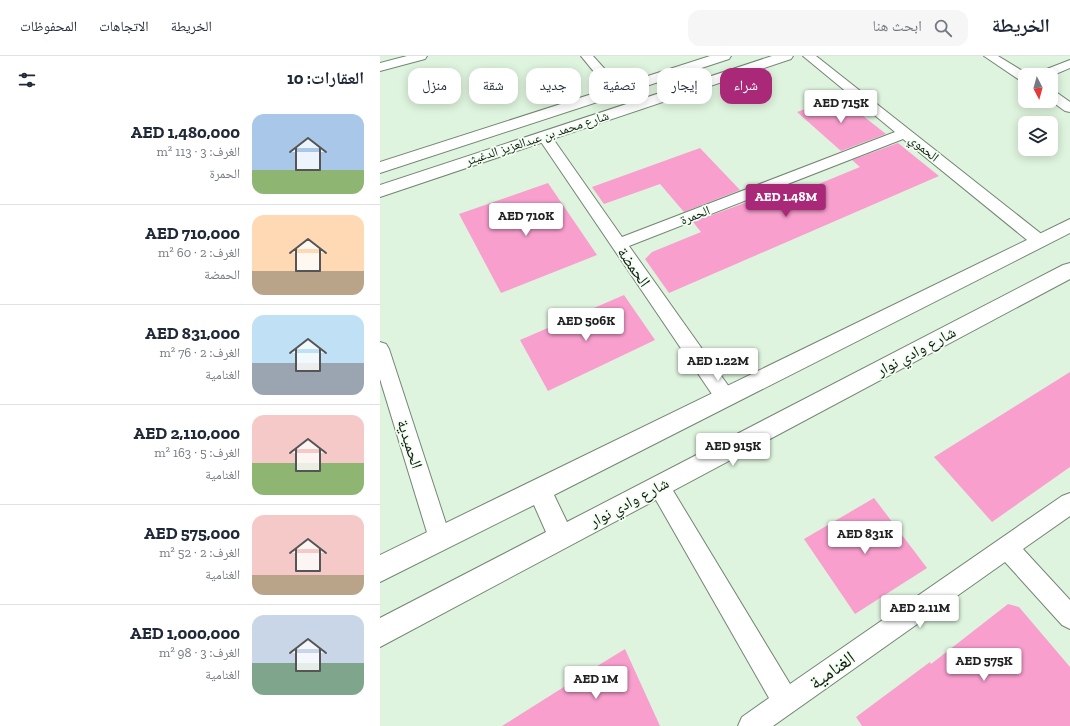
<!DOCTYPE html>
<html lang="ar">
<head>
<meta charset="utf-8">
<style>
	body { margin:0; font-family:"Zilla Slab","Noto Naskh Arabic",serif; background:#f6f6f7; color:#1f2937; direction:rtl; height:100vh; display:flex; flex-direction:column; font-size:15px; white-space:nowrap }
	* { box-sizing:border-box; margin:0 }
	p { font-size:13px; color:#747a83 }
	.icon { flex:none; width:22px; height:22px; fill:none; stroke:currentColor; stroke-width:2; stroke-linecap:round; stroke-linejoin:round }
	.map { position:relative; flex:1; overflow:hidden; direction:ltr }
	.details { display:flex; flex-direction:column; background:#fff; width:380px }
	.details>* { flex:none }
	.hud { position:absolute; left:12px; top:12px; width:380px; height:36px; direction:rtl; display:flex; gap:8px }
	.needle { width:26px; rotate:174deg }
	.buttons { position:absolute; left:638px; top:12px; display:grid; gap:8px }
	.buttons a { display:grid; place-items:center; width:40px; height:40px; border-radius:8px; background:#fff; box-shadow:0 2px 10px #0003; font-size:20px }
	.price { position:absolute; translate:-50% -34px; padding:0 9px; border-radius:4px; background:#fff; color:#222; font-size:13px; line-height:26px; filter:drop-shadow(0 1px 2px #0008) }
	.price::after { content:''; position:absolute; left:50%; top:24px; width:12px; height:9px; margin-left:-6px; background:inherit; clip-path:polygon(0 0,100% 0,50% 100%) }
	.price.current { background:#a92978; color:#fff }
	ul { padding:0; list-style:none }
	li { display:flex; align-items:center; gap:12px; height:100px; padding:0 16px }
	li+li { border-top:1px solid #e0e1e3 }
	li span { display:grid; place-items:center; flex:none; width:112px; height:80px; border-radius:12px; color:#555 }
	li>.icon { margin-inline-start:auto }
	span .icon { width:48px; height:48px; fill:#fffc; stroke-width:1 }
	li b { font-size:17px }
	h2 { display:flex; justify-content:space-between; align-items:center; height:48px; padding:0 16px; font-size:17px }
	.tag { padding:0 14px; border-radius:12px; background:#fff; box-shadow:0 2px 10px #0003; font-size:14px; line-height:36px }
	.tag.current { background:#a92978; color:#fff }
	header { display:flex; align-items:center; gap:24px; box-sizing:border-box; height:56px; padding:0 20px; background:#fff; border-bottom:1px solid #e0e1e3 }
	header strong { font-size:19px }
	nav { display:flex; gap:22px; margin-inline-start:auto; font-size:14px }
	.search { width:280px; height:36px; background:#f6f6f7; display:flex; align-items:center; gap:10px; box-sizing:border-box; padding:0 14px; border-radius:12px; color:#747a83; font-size:15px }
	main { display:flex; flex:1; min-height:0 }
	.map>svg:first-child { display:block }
	.building { fill:#f99fce }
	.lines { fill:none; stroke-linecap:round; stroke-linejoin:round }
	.street-casing { stroke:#738673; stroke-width:2 }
	.secondary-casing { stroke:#738673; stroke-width:2 }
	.street { fill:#fff; fill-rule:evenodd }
	.secondary { fill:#fff; fill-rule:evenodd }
	.labels { text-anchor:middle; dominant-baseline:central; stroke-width:3.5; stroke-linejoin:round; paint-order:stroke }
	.far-street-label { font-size:13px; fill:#121a12; stroke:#f1fef1 }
	.street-label { font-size:16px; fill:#121a12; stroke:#f1fef1 }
	.near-street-label { font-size:19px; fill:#121a12; stroke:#f1fef1 }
</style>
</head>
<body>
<header>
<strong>الخريطة</strong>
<div class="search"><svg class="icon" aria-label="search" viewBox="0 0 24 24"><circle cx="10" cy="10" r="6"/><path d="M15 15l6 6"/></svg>ابحث هنا</div>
<nav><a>الخريطة</a><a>الاتجاهات</a><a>المحفوظات</a></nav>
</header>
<main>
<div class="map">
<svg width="690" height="670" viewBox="0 0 690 670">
	<rect width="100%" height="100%" fill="#def4de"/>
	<g class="building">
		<path d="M459,41l47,37 -45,17 -44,-39z"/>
		<path d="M518,87l41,33 -270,117 -24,-34 7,-7 49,-20 -8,-10 57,-21 8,8 102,-42 -8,-7z"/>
		<path d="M320,92l40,42 -56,22 -24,-28 -56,20 -12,-17z"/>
		<path d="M168,127l49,72 -96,38 -42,-79z"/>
		<path d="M244,239l31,45 -107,51 -28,-51z"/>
		<path d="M690,316v95l-78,55 -58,-65z"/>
		<path d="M494,442l53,70 -72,46 -51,-75z"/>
		<path d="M628,548l11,3 51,60v59h-208l-6,-9 74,-55 1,2z"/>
		<path d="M245,593l35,77h-158l84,-53z"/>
	</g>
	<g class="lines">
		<defs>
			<g id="street">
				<path d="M27,0h20l-2,3 -45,12v-8z"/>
				<path d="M201,0h12l30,33 1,3 -1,3h-10z"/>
				<path d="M423,0h13l228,180 2,4 -2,4 -6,2 -6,-2 -129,-105 -274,107 103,145 3,6 -3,6 -7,2 -7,-2 -181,-267 2,-3 5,-1 5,1 73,104 273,-105z"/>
				<path d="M604,0h14l31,19h-4v7l-4,-1z"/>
				<path d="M690,4v8l-19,8 -14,-1 2,-3z"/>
				<path d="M671,35l5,1 14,10v10l-5,-1 -14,-10z"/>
				<path d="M0,286l6,2 3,5 62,190 -3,8 -8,3 -8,-3 -3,-8 -49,-160z"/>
				<path d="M279,420l7,3 124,205 272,-188 8,-3v23l-47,33 47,51v29l-8,-4 -57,-63 -232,164h-35l4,-9 27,-19 -117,-205 -3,-7 3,-7z"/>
			</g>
			<g id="secondary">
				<path d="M330,0h21l-2,3 -349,114v-11z"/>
				<path d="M392,0h21l-2,3 -411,138v-12z"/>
				<path d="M690,163v14l-516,262 13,27 496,-257 7,-2v16l-690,368v-29l166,-86 -12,-27 -154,77v-27z"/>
			</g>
		</defs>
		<use href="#street" class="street-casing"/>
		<use href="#secondary" class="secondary-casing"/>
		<use href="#street" class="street"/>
		<use href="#secondary" class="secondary"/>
	</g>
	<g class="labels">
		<g class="far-street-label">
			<text transform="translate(157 82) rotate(-18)">شارع محمد بن عبدالعزيز الدغيثر</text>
			<text transform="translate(544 92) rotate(39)">الحموي</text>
			<text transform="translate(315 159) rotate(-21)">الحمرة</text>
		</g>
		<g class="street-label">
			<text transform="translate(254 211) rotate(55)">الحمضة</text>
			<text transform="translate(536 295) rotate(-28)">شارع وادي نوار</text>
			<text transform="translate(30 388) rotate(72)">الحميدية</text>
			<text transform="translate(249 446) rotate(-28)">شارع وادي نوار</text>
		</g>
		<g class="near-street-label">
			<text transform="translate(452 614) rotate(-35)">الغنامية</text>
		</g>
	</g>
</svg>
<div class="buttons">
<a><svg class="needle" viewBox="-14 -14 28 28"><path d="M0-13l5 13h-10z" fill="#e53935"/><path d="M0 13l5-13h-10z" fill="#747a83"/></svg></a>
<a><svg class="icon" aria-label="layers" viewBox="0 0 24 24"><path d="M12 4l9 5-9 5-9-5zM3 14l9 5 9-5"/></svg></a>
</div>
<b class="price" style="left:461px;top:68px">AED 715K</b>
<b class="price current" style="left:406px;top:162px">AED 1.48M</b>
<b class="price" style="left:146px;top:181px">AED 710K</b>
<b class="price" style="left:206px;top:286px">AED 506K</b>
<b class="price" style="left:338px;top:326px">AED 1.22M</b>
<b class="price" style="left:353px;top:411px">AED 915K</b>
<b class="price" style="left:485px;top:499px">AED 831K</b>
<b class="price" style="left:540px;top:573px">AED 2.11M</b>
<b class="price" style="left:604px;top:626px">AED 575K</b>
<b class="price" style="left:216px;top:644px">AED 1M</b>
<div class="hud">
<a class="tag current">شراء</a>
<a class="tag">إيجار</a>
<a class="tag">تصفية</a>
<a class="tag">جديد</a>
<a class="tag">شقة</a>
<a class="tag">منزل</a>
</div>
</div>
<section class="details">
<h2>العقارات: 10<svg class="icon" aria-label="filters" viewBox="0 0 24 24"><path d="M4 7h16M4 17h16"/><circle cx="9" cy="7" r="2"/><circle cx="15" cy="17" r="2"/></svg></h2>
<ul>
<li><span style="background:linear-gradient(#a9c7e8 70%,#8fb573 0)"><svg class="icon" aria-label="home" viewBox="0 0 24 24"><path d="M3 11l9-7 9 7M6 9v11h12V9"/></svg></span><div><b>AED 1,480,000</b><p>الغرف: 3 · 113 m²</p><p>الحمرة</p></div></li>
<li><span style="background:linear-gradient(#ffd9b3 70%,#b9a48a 0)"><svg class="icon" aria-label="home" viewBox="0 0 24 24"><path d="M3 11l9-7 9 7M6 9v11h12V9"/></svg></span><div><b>AED 710,000</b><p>الغرف: 2 · 60 m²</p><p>الحمضة</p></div></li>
<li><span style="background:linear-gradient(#bfe0f5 60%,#9aa5b1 0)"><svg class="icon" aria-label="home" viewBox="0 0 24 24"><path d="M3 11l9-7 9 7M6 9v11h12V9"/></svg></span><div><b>AED 831,000</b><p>الغرف: 2 · 76 m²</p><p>الغنامية</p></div></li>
<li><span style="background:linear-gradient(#f6c9c9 60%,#8fb573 0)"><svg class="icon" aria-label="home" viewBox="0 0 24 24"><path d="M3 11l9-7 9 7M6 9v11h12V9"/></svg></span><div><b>AED 2,110,000</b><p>الغرف: 5 · 163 m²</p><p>الغنامية</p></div></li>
<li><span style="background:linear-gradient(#f6c9c9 75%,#b9a48a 0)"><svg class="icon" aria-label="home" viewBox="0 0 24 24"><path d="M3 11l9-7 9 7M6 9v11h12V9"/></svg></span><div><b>AED 575,000</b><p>الغرف: 2 · 52 m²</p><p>الغنامية</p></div></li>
<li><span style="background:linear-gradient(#c9d6e8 60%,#7fa58c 0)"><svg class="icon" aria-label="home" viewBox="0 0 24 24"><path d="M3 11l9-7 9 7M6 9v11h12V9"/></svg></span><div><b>AED 1,000,000</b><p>الغرف: 3 · 98 m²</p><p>الغنامية</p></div></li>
</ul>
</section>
</main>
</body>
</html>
